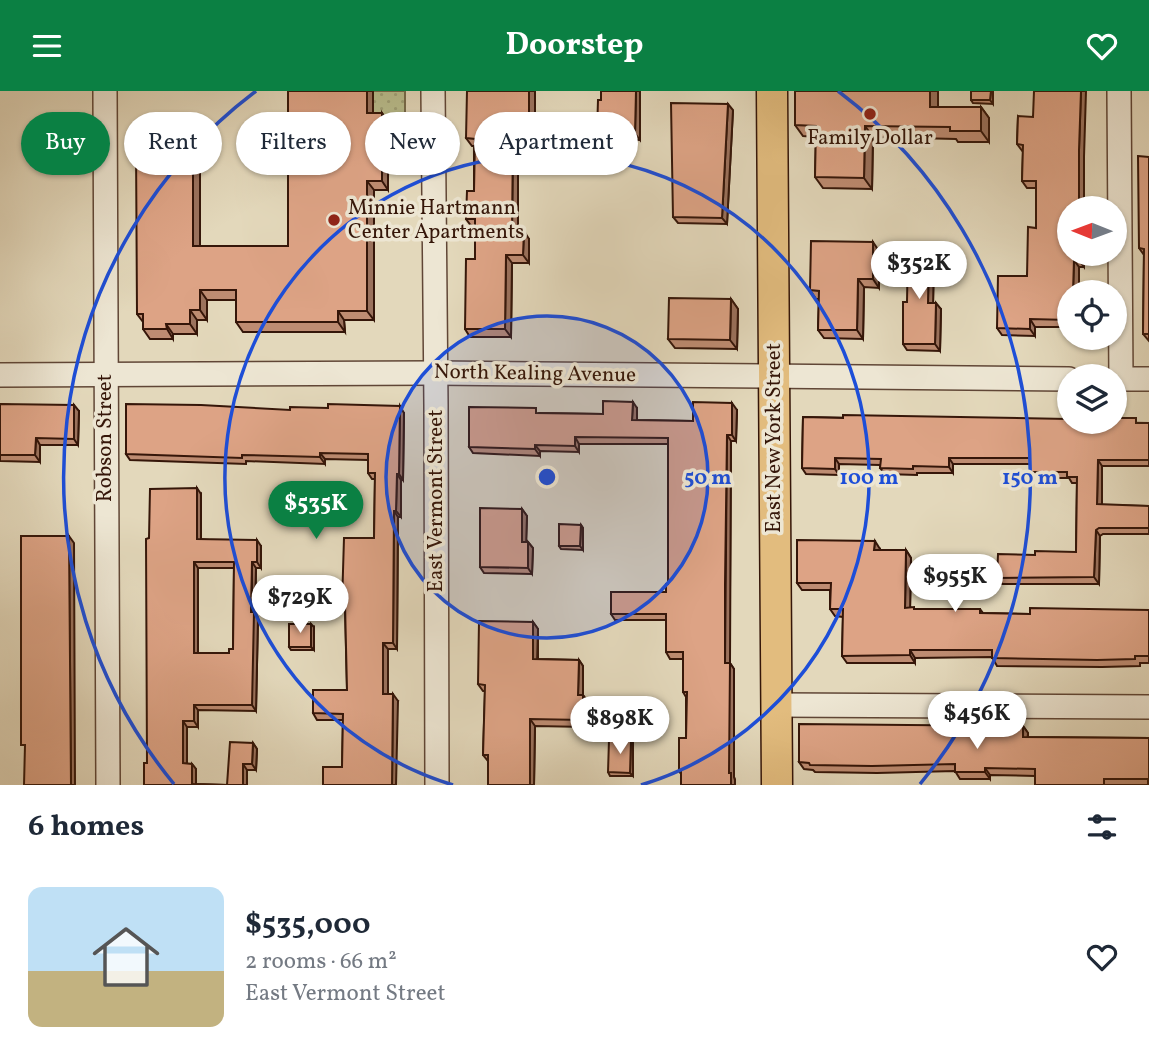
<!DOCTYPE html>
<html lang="en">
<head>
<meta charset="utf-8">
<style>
	body { margin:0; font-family:Vollkorn,serif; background:#f2f2f3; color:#1f2937; height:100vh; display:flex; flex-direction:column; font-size:26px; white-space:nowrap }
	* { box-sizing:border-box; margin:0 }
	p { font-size:23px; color:#747a83 }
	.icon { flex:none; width:38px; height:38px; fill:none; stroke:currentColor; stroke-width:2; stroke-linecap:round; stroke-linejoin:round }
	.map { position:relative; height:694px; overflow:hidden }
	.drawer { display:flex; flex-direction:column; background:#fff; flex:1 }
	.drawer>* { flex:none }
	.banner { position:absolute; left:21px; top:21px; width:700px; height:63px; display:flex; gap:14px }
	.needle { width:46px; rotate:271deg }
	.fabs { position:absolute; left:1057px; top:105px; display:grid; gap:14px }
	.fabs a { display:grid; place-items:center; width:70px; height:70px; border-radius:50%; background:#fff; box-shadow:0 2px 5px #0004; font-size:35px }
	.price { position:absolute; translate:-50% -60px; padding:0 16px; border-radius:24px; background:#fff; color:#222; font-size:23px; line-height:46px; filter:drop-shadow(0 2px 4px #0008) }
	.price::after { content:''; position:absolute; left:50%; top:42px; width:21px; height:16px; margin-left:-10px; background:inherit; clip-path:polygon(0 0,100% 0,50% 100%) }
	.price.active { background:#0b8043; color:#fff }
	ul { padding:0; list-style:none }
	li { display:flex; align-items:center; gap:21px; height:175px; padding:0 28px }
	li+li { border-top:2px solid #e0e1e3 }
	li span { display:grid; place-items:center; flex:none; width:196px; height:140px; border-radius:14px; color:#555 }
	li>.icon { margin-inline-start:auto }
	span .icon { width:84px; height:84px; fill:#fffc; stroke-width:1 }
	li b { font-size:30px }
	h2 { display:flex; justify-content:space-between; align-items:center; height:84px; padding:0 28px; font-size:30px }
	.pill { padding:0 24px; border-radius:32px; background:#fff; box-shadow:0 2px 5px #0004; font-size:24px; line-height:63px }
	.pill.active { background:#0b8043; color:#fff }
	header { display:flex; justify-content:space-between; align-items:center; height:91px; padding:0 28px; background:#0b8043; color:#fff; font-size:32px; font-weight:700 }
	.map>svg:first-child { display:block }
	.park { fill:url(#park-dots); stroke:#776a4b; stroke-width:2 }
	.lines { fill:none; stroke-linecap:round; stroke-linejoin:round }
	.minor-casing { stroke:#604636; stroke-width:26 }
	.major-casing { stroke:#351609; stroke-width:33 }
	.minor { stroke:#ede6d3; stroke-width:23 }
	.major { stroke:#e2bc7e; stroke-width:30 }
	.wall { fill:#be8c72; stroke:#351609; stroke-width:2; fill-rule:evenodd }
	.shaded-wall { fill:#9b725d; stroke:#351609; stroke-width:2 }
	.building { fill:#dda385; stroke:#351609; stroke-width:2; fill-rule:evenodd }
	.ring { fill:none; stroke:#1d4ed8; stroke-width:3.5 }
	.poi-dot { fill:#8f2418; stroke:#ede6d3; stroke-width:2.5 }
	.labels { text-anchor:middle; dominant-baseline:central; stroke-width:7; stroke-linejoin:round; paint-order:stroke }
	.poi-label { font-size:21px; fill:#351609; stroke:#ede6d3 }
	.street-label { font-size:21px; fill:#351609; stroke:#ede6d3 }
	.centre { fill:#1d4ed8; stroke:#ede6d3; stroke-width:3.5 }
	.ring-label { font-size:21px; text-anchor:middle; font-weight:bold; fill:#1d4ed8; stroke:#ede6d3; stroke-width:7; stroke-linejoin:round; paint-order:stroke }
</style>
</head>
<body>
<header><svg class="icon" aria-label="menu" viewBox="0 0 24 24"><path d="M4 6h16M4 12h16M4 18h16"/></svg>Doorstep<svg class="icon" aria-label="heart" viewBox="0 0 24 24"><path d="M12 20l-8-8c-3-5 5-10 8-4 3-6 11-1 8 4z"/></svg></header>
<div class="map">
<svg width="1149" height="694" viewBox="0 0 1149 694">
	<defs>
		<pattern id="park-dots" width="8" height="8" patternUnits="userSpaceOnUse" patternTransform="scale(1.75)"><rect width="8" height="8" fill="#b9bd8d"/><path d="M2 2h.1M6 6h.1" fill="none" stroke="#a0a278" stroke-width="1.8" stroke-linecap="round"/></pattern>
	</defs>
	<rect width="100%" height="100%" fill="#e3d8bb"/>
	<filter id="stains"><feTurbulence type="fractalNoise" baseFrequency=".00286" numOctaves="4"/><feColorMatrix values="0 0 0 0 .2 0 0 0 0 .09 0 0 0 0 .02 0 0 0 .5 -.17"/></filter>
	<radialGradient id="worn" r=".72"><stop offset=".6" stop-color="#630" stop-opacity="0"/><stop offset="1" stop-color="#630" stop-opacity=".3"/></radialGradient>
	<path class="park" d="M373,0h32v37h-17v-5h-15z"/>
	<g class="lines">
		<defs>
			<g id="minor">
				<path d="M105,0l3,694"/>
				<path d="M433,0l3,314 1,380"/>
				<path d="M1119,0l2,288"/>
				<path d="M0,284l435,-2 634,6"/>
				<path d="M1115,288h34"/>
				<path d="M777,614l372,2"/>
			</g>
			<path id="major" d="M772,0l5,694"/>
		</defs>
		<use href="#minor" class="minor-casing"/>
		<use href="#major" class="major-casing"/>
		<use href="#minor" class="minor"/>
		<use href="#major" class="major"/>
	</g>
	<g class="wall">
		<path d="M288,0h85v22h9l6,10v67h-14v130h-30l1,12h-102l-7,-10v-22h-29v20h-10v14h-24v5h-23l-7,-10v-7l-6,-8 23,-190 2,3 10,6 23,9v7l5,7v90h88z"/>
		<path d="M535,0v57l-17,-1v83l11,9v24h-17l-1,74h-41l-5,-8 10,-70v-32h-3l-6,-8 8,-28v-45h-2l-6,-8z"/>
		<path d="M640,0v49l-38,-1 -5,-6 4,-33z"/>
		<path d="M795,0h143v16h43l8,11v24h-31l-2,-3 -83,-2 -1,52 -49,-1 -8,-11 1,-40 -13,-1 -8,-11z"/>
		<path d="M971,0h22v13l-20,-1 -2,-3z"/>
		<path d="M733,19l-6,114 -49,-1 -5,-6z"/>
		<path d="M1018,25l66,41v110h-5l-10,25v35h-34v9l-33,-1 -5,-7 30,-52 9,-48v-40h-9l-5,-7 1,-29 -6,-8z"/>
		<path d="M1149,66v184l-6,-7 1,-79 -5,-7z"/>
		<path d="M879,160v37l-15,-1 -1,52 -39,-1 -6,-8 1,-31h-3l-6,-9z"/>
		<path d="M934,163l-1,49 8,6 -1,42 -33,-1 -4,-6 4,-42z"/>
		<path d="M731,208l7,10 -1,40 -62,-1 -7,-9z"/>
		<path d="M0,313l79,7 -1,34h-38v17l-40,-1z"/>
		<path d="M637,317v12l56,1 44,-11 -1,31h-5l-1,150v72l4,6v108l1,3v5h-54v-11l-2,-3 7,-33v-41l-3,-5v-33h-13l-4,-7v-32h-51l-4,-6 55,-22 2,-8v-140h-89v8l-39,-1v5l-67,-3 -4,-6 70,-34 64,1z"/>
		<path d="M290,319l114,3 -1,67h-2v37h-3l-1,132h-9v45l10,7 -56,66 1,-47h-26l-4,-7 34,-23 -2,-81 -3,-5 32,-66 1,-59h-3l-4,-6v-13l-43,-1v5l-79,-3v3l-116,-4 -4,-6z"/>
		<path d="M803,326l346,6v43h-47v39l47,1v28h-46l-3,2 -1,48h-97l-5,-6 38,-23 41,-3 1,-69h-5l-3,-5h-35l-4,-6v-8h-77v9h-36v2l-32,-1 -5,-6v-3l-41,-1v11l-33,-1 -4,-6z"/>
		<path d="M201,403v45l60,7v22h-5l-1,45 3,5 -2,93 -58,-1v17h-11v37h5l4,5v15l31,1 26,-42 4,6 -1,21h-9v15h-103l3,-22 2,-225zM198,477h36l-1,81 -4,4h-31z"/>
		<path d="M522,418l5,7 -1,26h2l5,6 -1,26 -48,-1 -4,-6z"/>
		<path d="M581,434l2,3v22l-22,-1 -2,-3z"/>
		<path d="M880,458v1h26l5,8 -1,49 5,2h65l3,4 47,1 119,-4v53h-9v3l-38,1 -105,-1 -5,-9 -77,1v5h-68l-5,-7 1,-39 -8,-1 -5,-7v-19h-28l-5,-7z"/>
		<path d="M533,531l5,7v30l41,1 4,6v29l5,7 -1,25 -52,-1 -1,59h-46v-24l-5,-6 2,-64h-2l-5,-7z"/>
		<path d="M314,536v23h-23l-2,-3z"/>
		<path d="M1023,635l5,7v4l121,1v47h-114v-9l-45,-1v4h-30l-5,-8 -78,2 -62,-1 -2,-2 -9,-1 -5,-7z"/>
		<path d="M631,649l2,3v33h-23l-2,-4z"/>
	</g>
	<g class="shaded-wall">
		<path d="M367,0h6v32l-6,-10z"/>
		<path d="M529,0h6v57l-6,-8z"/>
		<path d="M636,0h4v49l-5,-6z"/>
		<path d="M930,0h8v27l-8,-11z"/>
		<path d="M991,0h2v13l-3,-4z"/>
		<path d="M1081,0h5l-2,66v51h-5v-58z"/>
		<path d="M728,13l5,6 -6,114 -5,-6z"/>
		<path d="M981,16l8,11v24l-8,-11z"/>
		<path d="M382,22l6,10v67l-6,-9z"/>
		<path d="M865,35l8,11 -1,52 -8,-11z"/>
		<path d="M188,42l7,9v7l5,7v99l-7,-9z"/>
		<path d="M513,48l5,8v91l-6,-8z"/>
		<path d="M367,90l7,9v130l-7,-9z"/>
		<path d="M524,140l5,8v24l-6,-8z"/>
		<path d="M873,151l6,9v37l-6,-9z"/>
		<path d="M929,156l5,7 -1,55 -5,-6z"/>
		<path d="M1079,163h5v13l-5,-7z"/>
		<path d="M506,164l6,8 -1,74 -6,-8z"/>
		<path d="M1074,169l5,7v25h-6z"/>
		<path d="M858,188l6,8 -1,52 -6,-9z"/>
		<path d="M200,199l7,10v20l-7,-10z"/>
		<path d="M731,208l7,10 -1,40 -7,-9z"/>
		<path d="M936,212l5,6 -1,42 -5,-7z"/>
		<path d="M190,219l7,10v14l-7,-10z"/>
		<path d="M338,220l6,9 1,12 -7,-10z"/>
		<path d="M1030,228l5,8v9l-5,-7z"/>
		<path d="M166,233l7,10v5l-6,-10z"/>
		<path d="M633,311l4,6v18l-5,-6z"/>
		<path d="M732,312l5,7 -1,31 -4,-6z"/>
		<path d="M74,314l5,6 -1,34 -4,-6z"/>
		<path d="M400,315l4,7 -1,67 -4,-6z"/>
		<path d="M727,344l4,6 -1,222 4,6v108l1,3v5h-4l-2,-12 -4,-110z"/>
		<path d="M575,346l4,7v8l-4,-6z"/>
		<path d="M36,347l4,7v17l-5,-7z"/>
		<path d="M535,354l5,6v5l-5,-7z"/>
		<path d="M320,362l5,6v5l-5,-7z"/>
		<path d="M835,367l4,6v11l-4,-6z"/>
		<path d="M949,367l4,6v9l-4,-6z"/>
		<path d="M1098,369l4,6v45l-5,-7z"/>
		<path d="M397,383l4,6v37l-5,-6z"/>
		<path d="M197,397l4,6v51l-4,-6z"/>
		<path d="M522,418l5,7 -1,32 -4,-6z"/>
		<path d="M394,420l4,6 -1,132 -4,-6z"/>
		<path d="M581,434l2,3v22l-3,-4z"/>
		<path d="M1096,439l4,6 -1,48 -5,-7z"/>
		<path d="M69,445l5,7 1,242h-4z"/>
		<path d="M257,449l4,6v22l-4,-6z"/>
		<path d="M875,450l5,8v8l-6,-7z"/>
		<path d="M528,451l5,6 -1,26 -4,-6z"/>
		<path d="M906,459l5,8 -1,57 -5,-7z"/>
		<path d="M194,471l4,6v91l-4,-6z"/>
		<path d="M252,471l4,6 -1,45 3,5 -2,93 -4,-6z"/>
		<path d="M533,531l5,7 -1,36 -4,-6z"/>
		<path d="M311,533l3,3v23l-3,-3z"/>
		<path d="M383,552l5,6v51l-5,-6z"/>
		<path d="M910,559l5,8v5l-5,-8z"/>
		<path d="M579,569l4,6v36l-5,-7z"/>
		<path d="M393,603l5,7 -2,84h-4z"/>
		<path d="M583,604l5,7 -1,25 -4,-7z"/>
		<path d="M194,614l4,5v17l-4,-6z"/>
		<path d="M530,628l5,7 -1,59h-4z"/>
		<path d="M183,630l4,6v42l-4,-6z"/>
		<path d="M1023,635l5,7 -1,11 -4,-7z"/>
		<path d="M631,649l2,3v33l-3,-3z"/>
		<path d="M253,652l4,6 -1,21 -4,-6z"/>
		<path d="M192,673l4,5v16l-4,-1z"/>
		<path d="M243,673l4,6v15h-4z"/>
		<path d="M985,677l5,7v4l-5,-7z"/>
	</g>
	<g class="building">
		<path d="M288,0h79v22h15v68h-15v130h-29v11h-102v-32h-36v20h-10v14h-24l1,5h-24v-15h-6l-1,-168h5v-22h19v3h8v6h20v13h5v100h95z"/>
		<path d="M467,0h62v49l-16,-1 -1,91 12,1 -1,24h-17l-1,74h-40l1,-70h9v-40h-9l1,-28h7l1,-52 -9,-1z"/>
		<path d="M601,0h35l-1,43 -38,-1 1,-33h3z"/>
		<path d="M795,0h135v16h51v24h-31v-4l-85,-1 -1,52 -49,-1 1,-51 -21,-1z"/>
		<path d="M971,0h20l-1,9h-19z"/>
		<path d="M1034,0h47l-2,59v58h-10v46h10v6h-5l-1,32h-4v28l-39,-1v10l-33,-1 1,-52h29l1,-49 8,1v-47h-14l1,-36 -6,-1 1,-28 15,1z"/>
		<path d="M671,12l57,1 -6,114 -49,-1z"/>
		<path d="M1138,65l11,1v177h-6l1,-85 -5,-1z"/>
		<path d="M811,150l62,1v37h-15l-1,51h-39l1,-39 -9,-1z"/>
		<path d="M908,156h21l-1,56h8l-1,41h-32v-42h4z"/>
		<path d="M669,207l62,1 -1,41 -62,-1z"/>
		<path d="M603,310l30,1 -1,18 61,1v-19l39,1v32h-5l-2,150v78h5l-1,110h2v12h-50v-14h-2v-33h7l1,-46h-4v-40h-17v-38h-55v-22h55v-8h2v-146l-93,-1v9l-40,-1v4l-66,-2v-40l67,1v5l67,1z"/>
		<path d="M0,313l74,1v34l-38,-1 -1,17h-35z"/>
		<path d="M126,313l75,1 89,5v-3l38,1v-4l72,2 -1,68h-2l-1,37h-2l-1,132h-10v51h10l-1,91h-69v-18h19l1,-53 -30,-1v-23h34l-2,-86h-3l2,-66h30l1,-65h-7v-19l-48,-1v4l-78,-2v3l-116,-4z"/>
		<path d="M843,324l225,4 1,-2v5h46v-4h21v5h13v37h-51l-1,44 52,2v22h-50l-3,2 -2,47 -97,1 1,-24 37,1v-4l41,1 1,-75h-10v-5h-37v-14h-81v9l-36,-1v3l-33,-1 1,-9 -46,-1v11l-33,-1 1,-51 40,1z"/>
		<path d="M197,397v51l60,1v22h-5l-1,50h3l-2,93h-58v16h-11v42l9,1v20l35,1 3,-43 23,1 -1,21h-9v21h-99v-22h3l-1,-224 3,-1 1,-49zM194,471h40l-1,87h-4v4h-35z"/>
		<path d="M480,417l42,1v33h6v26l-48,-1z"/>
		<path d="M559,433l22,1 -1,21h-21z"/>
		<path d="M21,445h48l2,249h-47l1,-40h-4z"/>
		<path d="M797,449l78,1 -1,9h32l-1,58 9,-1v2h66v4l50,1v-6l119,2v46h-14v3l-38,1 -105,-2v-8h-82v5l-68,1 1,-47h-13l1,-26h-34z"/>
		<path d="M479,530l54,1v37l46,1 -1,35h5v25l-53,-1v66h-42v-30h-5l2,-70 -7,-1z"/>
		<rect x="289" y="533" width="22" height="23"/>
		<path d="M799,633l224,2v11l126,1v47h-1v-6h-44v6h-69v-16l-50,-1v4h-30v-8l-83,2 -62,-1 -1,-2 -10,-1z"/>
		<path d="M609,649h22l-1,33 -22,-1z"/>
	</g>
	<circle cx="547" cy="386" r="161" fill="#1d4ed8" fill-opacity=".12"/>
	<g class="ring">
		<circle cx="547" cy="386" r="161"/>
		<path d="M453 694A322 322 0 1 1 641 694"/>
		<path d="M174 693A483 483 0 0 1 256 0M838 0A483 483 0 0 1 920 693"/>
	</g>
	<g class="poi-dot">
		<circle cx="870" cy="23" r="7"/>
		<circle cx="334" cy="129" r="7"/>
	</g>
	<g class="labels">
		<g class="poi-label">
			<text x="870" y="47">Family Dollar</text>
			<text x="348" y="117" text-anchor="start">Minnie Hartmann<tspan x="348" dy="24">Center Apartments</tspan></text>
		</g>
		<g class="street-label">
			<text transform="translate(535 283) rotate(1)">North Kealing Avenue</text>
			<text transform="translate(105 347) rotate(-90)">Robson Street</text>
			<text transform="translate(774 347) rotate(-90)">East New York Street</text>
			<text transform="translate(436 410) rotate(-90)">East Vermont Street</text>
		</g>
	</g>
	<circle cx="547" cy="386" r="10" class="centre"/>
	<g class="ring-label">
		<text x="708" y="393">50 m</text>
		<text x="869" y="393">100 m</text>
		<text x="1030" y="393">150 m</text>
	</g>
	<rect width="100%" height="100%" filter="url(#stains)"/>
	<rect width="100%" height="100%" fill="url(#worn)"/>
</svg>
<div class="fabs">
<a><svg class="needle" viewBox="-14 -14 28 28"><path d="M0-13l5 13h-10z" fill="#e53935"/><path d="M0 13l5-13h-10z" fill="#747a83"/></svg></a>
<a><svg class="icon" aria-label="locate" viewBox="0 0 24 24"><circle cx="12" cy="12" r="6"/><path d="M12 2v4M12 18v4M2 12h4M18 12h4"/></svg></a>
<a><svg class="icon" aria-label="layers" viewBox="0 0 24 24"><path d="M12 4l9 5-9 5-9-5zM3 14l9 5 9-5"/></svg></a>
</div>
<b class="price" style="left:919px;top:210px">$352K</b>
<b class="price active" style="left:316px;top:450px">$535K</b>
<b class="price" style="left:955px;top:523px">$955K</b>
<b class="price" style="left:300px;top:544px">$729K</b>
<b class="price" style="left:977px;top:660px">$456K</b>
<b class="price" style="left:620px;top:665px">$898K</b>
<div class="banner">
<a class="pill active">Buy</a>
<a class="pill">Rent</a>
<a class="pill">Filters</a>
<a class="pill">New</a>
<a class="pill">Apartment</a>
</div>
</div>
<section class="drawer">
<h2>6 homes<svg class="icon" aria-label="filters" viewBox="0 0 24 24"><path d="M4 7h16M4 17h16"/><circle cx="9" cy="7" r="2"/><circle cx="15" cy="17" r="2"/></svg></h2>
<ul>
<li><span style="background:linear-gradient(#bfe0f5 60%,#c2b280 0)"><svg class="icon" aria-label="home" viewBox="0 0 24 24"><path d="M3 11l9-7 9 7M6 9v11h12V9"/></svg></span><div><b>$535,000</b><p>2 rooms · 66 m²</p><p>East Vermont Street</p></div><svg class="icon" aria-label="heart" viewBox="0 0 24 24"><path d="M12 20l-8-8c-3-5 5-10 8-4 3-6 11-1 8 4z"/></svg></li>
</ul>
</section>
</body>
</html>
